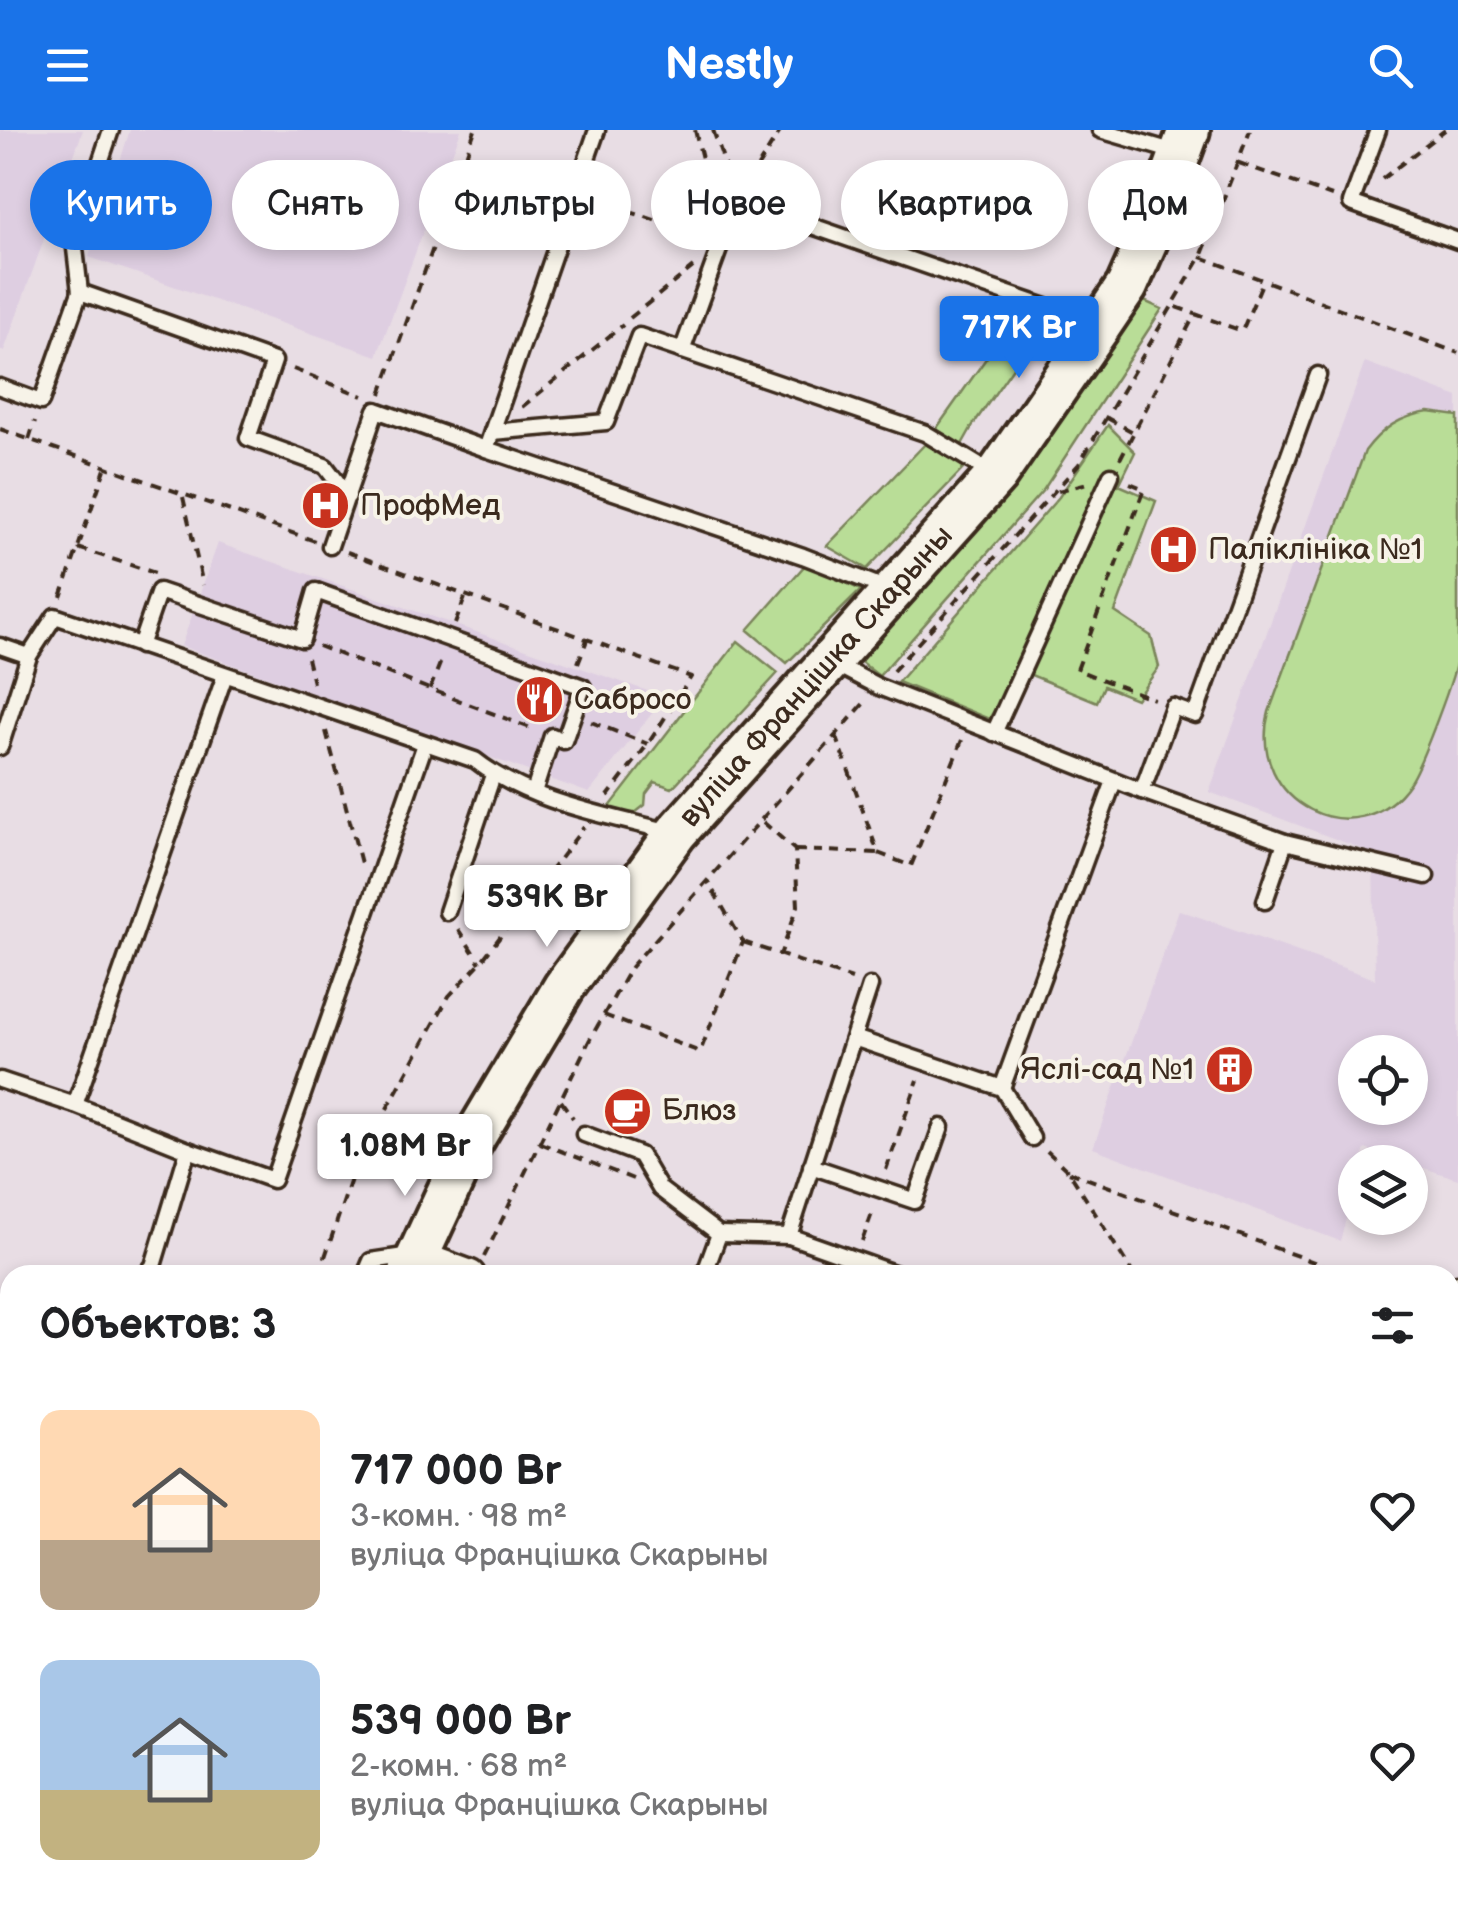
<!DOCTYPE html>
<html lang="ru">
<head>
<meta charset="utf-8">
<style>
	body { margin:0; font-family:"Balsamiq Sans",sans-serif; background:#f2f2f2; color:#202124; height:100vh; display:flex; flex-direction:column; font-size:38px; white-space:nowrap }
	* { box-sizing:border-box; margin:0 }
	p { font-size:32px; color:#757577 }
	.icon { flex:none; width:55px; height:55px; fill:none; stroke:currentColor; stroke-width:2; stroke-linecap:round; stroke-linejoin:round }
	.map { position:relative; flex:1; overflow:hidden }
	.details { position:absolute; left:0px; top:1135px; width:1460px; height:642px; display:flex; flex-direction:column; background:#fff; border-radius:30px 30px 0 0; box-shadow:0 5px 15px #0003 }
	.details>* { flex:none }
	.banner { position:absolute; left:30px; top:30px; width:1400px; height:90px; display:flex; gap:20px }
	.fabs { position:absolute; left:1338px; top:905px; display:grid; gap:20px }
	.fabs a { display:grid; place-items:center; width:90px; height:90px; border-radius:50%; background:#fff; box-shadow:0 5px 15px #0003; font-size:50px }
	.price { position:absolute; translate:-50% -85px; padding:0 22px; border-radius:10px; background:#fff; color:#222; font-size:32px; line-height:65px; filter:drop-shadow(0 2px 5px #0008) }
	.price::after { content:''; position:absolute; left:50%; top:60px; width:30px; height:22px; margin-left:-15px; background:inherit; clip-path:polygon(0 0,100% 0,50% 100%) }
	.price.active { background:#1a73e8; color:#fff }
	ul { padding:0; list-style:none }
	li { display:flex; align-items:center; gap:30px; height:250px; padding:0 40px }
	li span { display:grid; place-items:center; flex:none; width:280px; height:200px; border-radius:20px; color:#555 }
	li>.icon { margin-inline-start:auto }
	span .icon { width:120px; height:120px; fill:#fffc; stroke-width:1 }
	li b { font-size:42px }
	h2 { display:flex; justify-content:space-between; align-items:center; height:120px; padding:0 40px; font-size:42px }
	.tag { padding:0 35px; border-radius:45px; background:#fff; box-shadow:0 5px 15px #0003; font-size:35px; line-height:90px }
	.tag.active { background:#1a73e8; color:#fff }
	header { display:flex; justify-content:space-between; align-items:center; height:130px; padding:0 40px; background:#1a73e8; color:#fff; font-size:45px; font-weight:700 }
	.map>svg:first-child { display:block }
	.built { fill:#decee1; fill-rule:evenodd }
	.green { fill:#b9dd97; stroke:#7a845a; stroke-width:2.5 }
	.lines { fill:none; stroke-linecap:round; stroke-linejoin:round }
	.lane-casing { stroke:#3b2a1e; stroke-width:21 }
	.street-casing { stroke:#3b2a1e; stroke-width:35 }
	.secondary-casing { stroke:#3b2a1e; stroke-width:48 }
	.path { stroke:#3b2a1e; stroke-width:4; stroke-dasharray:10 8; stroke-linecap:butt }
	.lane { stroke:#f7f3e8; stroke-width:14 }
	.street { stroke:#f7f3e8; stroke-width:28 }
	.secondary { stroke:#f7f3e8; stroke-width:40 }
	.labels { text-anchor:middle; dominant-baseline:central; stroke-width:8; stroke-linejoin:round; paint-order:stroke }
	.poi-label { font-size:30px; fill:#3b2a1e; stroke:#f7f3e8; text-anchor:start }
	.street-label { font-size:30px; fill:#3b2a1e; stroke:#f7f3e8 }
</style>
</head>
<body>
<header><svg class="icon" aria-label="menu" viewBox="0 0 24 24"><path d="M4 6h16M4 12h16M4 18h16"/></svg>Nestly<svg class="icon" aria-label="search" viewBox="0 0 24 24"><circle cx="10" cy="10" r="6"/><path d="M15 15l6 6"/></svg></header>
<div class="map">
<svg width="1458" height="1776" viewBox="0 0 1458 1776">
	<rect width="100%" height="100%" fill="#e8dde4"/>
	<filter id="ink" filterUnits="userSpaceOnUse"><feTurbulence type="fractalNoise" baseFrequency=".01" numOctaves="2"/><feDisplacementMap in="SourceGraphic" scale="20" xChannelSelector="R" yChannelSelector="G"/><feConvolveMatrix kernelMatrix="1 2 1 2 8 2 1 2 1" color-interpolation-filters="sRGB"/></filter>
	<g filter="url(#ink)">
		<g class="built">
			<path d="M0,0h83l-79,221 -4,-1z"/>
			<path d="M130,0h331l-84,226 -288,-99z"/>
			<path d="M1365,232l93,35v782l-93,-30 -4,13h-6v24l-15,55 -247,-93 86,-238 196,69 -2,-126 -164,-61zM1355,922h55v56h-55z"/>
			<path d="M218,413l447,154 -76,96 -408,-147z"/>
			<path d="M1450,1506l8,3v267h-292l-24,-8h308z"/>
		</g>
		<g class="green">
			<path d="M1133,166l29,13 -118,180 -165,187 -26,-20z"/>
			<path d="M997,213l22,16 -46,66 -13,23 -26,-16z"/>
			<path d="M1429,282l29,4c0,54 0,107 0,161 0,25 0,51 0,77 -2,20 -37,111 -48,128 -52,78 -165,20 -141,-70l96,-261c17,-23 36,-35 64,-39z"/>
			<path d="M1108,295l27,27 -16,33 37,16 -41,111 36,24 8,31 -23,32 -32,-13 -7,16 -78,-32 -30,49 -91,-37 161,-185z"/>
			<path d="M927,312l38,25 -98,102 -40,-23z"/>
			<path d="M806,434l55,26 -74,73 -39,-33z"/>
			<path d="M738,511l40,32 -106,115 -17,-6 -9,12 -1,11 -10,8h-17l-9,-5z"/>
			<path d="M821,1768h124l24,8h-123z"/>
			<path d="M1096,1768h142l24,8h-141z"/>
		</g>
		<g class="lines">
			<defs>
				<g id="lane">
					<path d="M597,0l-111,319 317,107 87,34"/>
					<path d="M1100,0l75,22"/>
					<path d="M1378,0l-27,73 107,38"/>
					<path d="M80,162l-6,-52 37,-110"/>
					<path d="M682,221l55,-151 358,124"/>
					<path d="M0,257l41,15 39,-110 194,69 -26,77 77,28 23,30"/>
					<path d="M492,302l114,-10 33,-86 286,97 66,40"/>
					<path d="M330,416l46,-136 110,39"/>
					<path d="M0,516l29,10"/>
					<path d="M140,516l19,-55 143,48 14,-48 267,96 -19,54 -12,-5 -18,56"/>
					<path d="M835,534l44,23 263,104 143,51 141,34"/>
					<path d="M994,603l117,-258"/>
					<path d="M0,617l29,-91 26,-40 420,144c53,42 131,55 195,72"/>
					<path d="M1142,661l31,-84 22,8 123,-340"/>
					<path d="M1265,771l20,-59"/>
					<path d="M447,782l46,-137"/>
					<path d="M854,908l148,50 112,-307"/>
					<path d="M0,950l75,25 113,45"/>
					<path d="M1002,958l30,50"/>
					<path d="M75,975l150,-430"/>
					<path d="M584,1004l56,21 20,34 59,45 -15,41"/>
					<path d="M811,1036l104,35 26,-74"/>
					<path d="M719,1104l70,2 81,-250"/>
					<path d="M789,1106l110,39"/>
					<path d="M145,1145l8,-9 35,-116 85,30 152,-436"/>
					<path d="M365,1145l6,-14 40,-6"/>
					<path d="M1450,1155l8,-2"/>
					<path d="M0,1182l10,3"/>
					<path d="M0,1604l10,4"/>
					<path d="M0,1743l10,3"/>
					<path d="M73,1768l26,8"/>
					<path d="M375,1768l6,8"/>
					<path d="M19,1776l3,-8"/>
				</g>
				<g id="street">
					<path d="M416,1125l54,20"/>
					<path d="M1450,1490l8,3"/>
				</g>
				<g id="secondary">
					<path id="s1" d="M409,1145l58,-125 97,-163 112,-154 320,-357 104,-150 27,-40 29,-66 33,-90"/>
					<path d="M0,1414l10,3"/>
					<path d="M1021,1768l25,8"/>
					<path d="M190,1776l3,-8"/>
				</g>
			</defs>
			<use href="#lane" class="lane-casing"/>
			<use href="#street" class="street-casing"/>
			<use href="#secondary" class="secondary-casing"/>
			<g class="path">
				<path d="M695,0l18,74"/>
				<path d="M713,0l18,52"/>
				<path d="M1239,33l93,33"/>
				<path d="M1382,49l63,-49"/>
				<path d="M748,52l33,-52"/>
				<path d="M594,70l109,36"/>
				<path d="M1201,127l257,96"/>
				<path d="M1176,177l19,7"/>
				<path d="M630,188l63,-51"/>
				<path d="M293,239l70,27"/>
				<path d="M381,264l94,-264"/>
				<path d="M522,277l101,-82"/>
				<path d="M1107,288l26,14"/>
				<path d="M0,299l315,112"/>
				<path d="M29,310l6,-19"/>
				<path d="M1120,329l75,-145 47,17 21,-50"/>
				<path d="M1130,353l14,6 -67,181 77,29"/>
				<path d="M1058,361l29,-8"/>
				<path d="M183,367l20,88"/>
				<path d="M78,418l77,25"/>
				<path d="M347,422l344,125 -43,67 -40,52"/>
				<path d="M61,467l44,-128"/>
				<path d="M455,494l11,-29"/>
				<path d="M318,516l215,83"/>
				<path d="M307,528l6,25"/>
				<path d="M578,533l9,-23"/>
				<path d="M893,541l186,-207 122,-207 49,-127"/>
				<path d="M430,559l13,-33"/>
				<path d="M591,592l57,22"/>
				<path d="M326,601l36,136"/>
				<path d="M763,692l32,28 3,56 -18,49"/>
				<path d="M795,720l83,3 -42,-118"/>
				<path d="M878,723l33,13 51,-126"/>
				<path d="M458,799l22,34"/>
				<path d="M743,812l109,37"/>
				<path d="M604,885l96,37 43,-110 -35,-60"/>
				<path d="M561,971l12,17"/>
				<path d="M540,1013l93,36"/>
				<path d="M1047,1021l22,21 65,103"/>
				<path d="M886,1040l32,-90"/>
				<path d="M1069,1042l280,103"/>
				<path d="M862,1111l12,-33"/>
				<path d="M484,1127l105,-216 42,-74 235,-266"/>
				<path d="M319,1145l36,-108 94,-171 31,-33 104,-136"/>
				<path d="M1450,1371l8,8"/>
				<path d="M0,1486l10,3"/>
				<path d="M1450,1521l8,3"/>
				<path d="M1450,1749l8,-23"/>
				<path d="M799,1768l24,8"/>
				<path d="M1252,1768l24,8"/>
				<path d="M1360,1768l24,8"/>
				<path d="M561,1776l3,-8"/>
				<path d="M1321,1776l4,-8"/>
				<path d="M1438,1776l4,-8"/>
			</g>
			<use href="#lane" class="lane"/>
			<use href="#street" class="street"/>
			<use href="#secondary" class="secondary"/>
		</g>
	</g>
	<defs>
		<symbol id="hospital-disc" viewBox="-11 -11 22 22"><circle r="9.5" fill="#c8321e" stroke="#f7f3e8"/><path d="M-5-5h3v3.5h4V-5h3V5h-3V1.5h-4V5h-3Z" fill="#fff"/></symbol>
		<symbol id="restaurant-disc" viewBox="-11 -11 22 22"><circle r="9.5" fill="#c8321e" stroke="#f7f3e8"/><path d="M-5-6h1v4h1v-4h1v4h1v-4h1v5L-1.5 .5V6h-2V.5L-5-1ZM5-6V6H3V1.5H1.5Q1.5-4 5-6Z" fill="#fff"/></symbol>
		<symbol id="building-disc" viewBox="-11 -11 22 22"><circle r="9.5" fill="#c8321e" stroke="#f7f3e8"/><path d="M-4-6H4V6H1V3H-1V6H-4ZM-2.5-4.3h1.7v1.8h-1.7ZM.8-4.3h1.7v1.8H.8ZM-2.5-1h1.7V.8h-1.7ZM.8-1h1.7V.8H.8Z" fill="#fff"/></symbol>
		<symbol id="cafe-disc" viewBox="-11 -11 22 22"><circle r="9.5" fill="#c8321e" stroke="#f7f3e8"/><path d="M-5.5-4.5H6V0H3Q3 3.5 0 3.5H-2.5Q-5.5 3.5-5.5 0ZM3-3.2v2h1.7v-2ZM-6 4.5H4V6H-6Z" fill="#fff"/></symbol>
	</defs>
	<g fill-rule="evenodd">
		<use href="#hospital-disc" x="298" y="348" width="55" height="55"/>
		<use href="#hospital-disc" x="1146" y="392" width="55" height="55"/>
		<use href="#restaurant-disc" x="512" y="542" width="55" height="55"/>
		<use href="#building-disc" x="1202" y="912" width="55" height="55"/>
		<use href="#cafe-disc" x="600" y="954" width="55" height="55"/>
	</g>
	<g class="labels">
		<g class="poi-label">
			<text x="360" y="376">ПрофМед</text>
			<text x="1208" y="420">Паліклініка №1</text>
			<text x="574" y="570">Сабросо</text>
			<text x="1194" y="940" text-anchor="end">Яслі-сад №1</text>
			<text x="662" y="981">Блюз</text>
		</g>
		<g class="street-label">
			<text stroke="none"><textPath href="#s1" startOffset="728">вуліца Францішка Скарыны</textPath></text>
		</g>
	</g>
</svg>
<div class="fabs">
<a><svg class="icon" aria-label="locate" viewBox="0 0 24 24"><circle cx="12" cy="12" r="6"/><path d="M12 2v4M12 18v4M2 12h4M18 12h4"/></svg></a>
<a><svg class="icon" aria-label="layers" viewBox="0 0 24 24"><path d="M12 4l9 5-9 5-9-5zM3 14l9 5 9-5"/></svg></a>
</div>
<b class="price active" style="left:1019px;top:251px">717K Br</b>
<b class="price" style="left:547px;top:820px">539K Br</b>
<b class="price" style="left:405px;top:1069px">1.08M Br</b>
<div class="banner">
<a class="tag active">Купить</a>
<a class="tag">Снять</a>
<a class="tag">Фильтры</a>
<a class="tag">Новое</a>
<a class="tag">Квартира</a>
<a class="tag">Дом</a>
</div>
<section class="details">
<h2>Объектов: 3<svg class="icon" aria-label="filters" viewBox="0 0 24 24"><path d="M4 7h16M4 17h16"/><circle cx="9" cy="7" r="2"/><circle cx="15" cy="17" r="2"/></svg></h2>
<ul>
<li><span style="background:linear-gradient(#ffd9b3 65%,#b9a48a 0)"><svg class="icon" aria-label="home" viewBox="0 0 24 24"><path d="M3 11l9-7 9 7M6 9v11h12V9"/></svg></span><div><b>717 000 Br</b><p>3-комн. · 98 m²</p><p>вуліца Францішка Скарыны</p></div><svg class="icon" aria-label="heart" viewBox="0 0 24 24"><path d="M12 20l-8-8c-3-5 5-10 8-4 3-6 11-1 8 4z"/></svg></li>
<li><span style="background:linear-gradient(#a9c7e8 65%,#c2b280 0)"><svg class="icon" aria-label="home" viewBox="0 0 24 24"><path d="M3 11l9-7 9 7M6 9v11h12V9"/></svg></span><div><b>539 000 Br</b><p>2-комн. · 68 m²</p><p>вуліца Францішка Скарыны</p></div><svg class="icon" aria-label="heart" viewBox="0 0 24 24"><path d="M12 20l-8-8c-3-5 5-10 8-4 3-6 11-1 8 4z"/></svg></li>
</ul>
</section>
</div>
</body>
</html>
